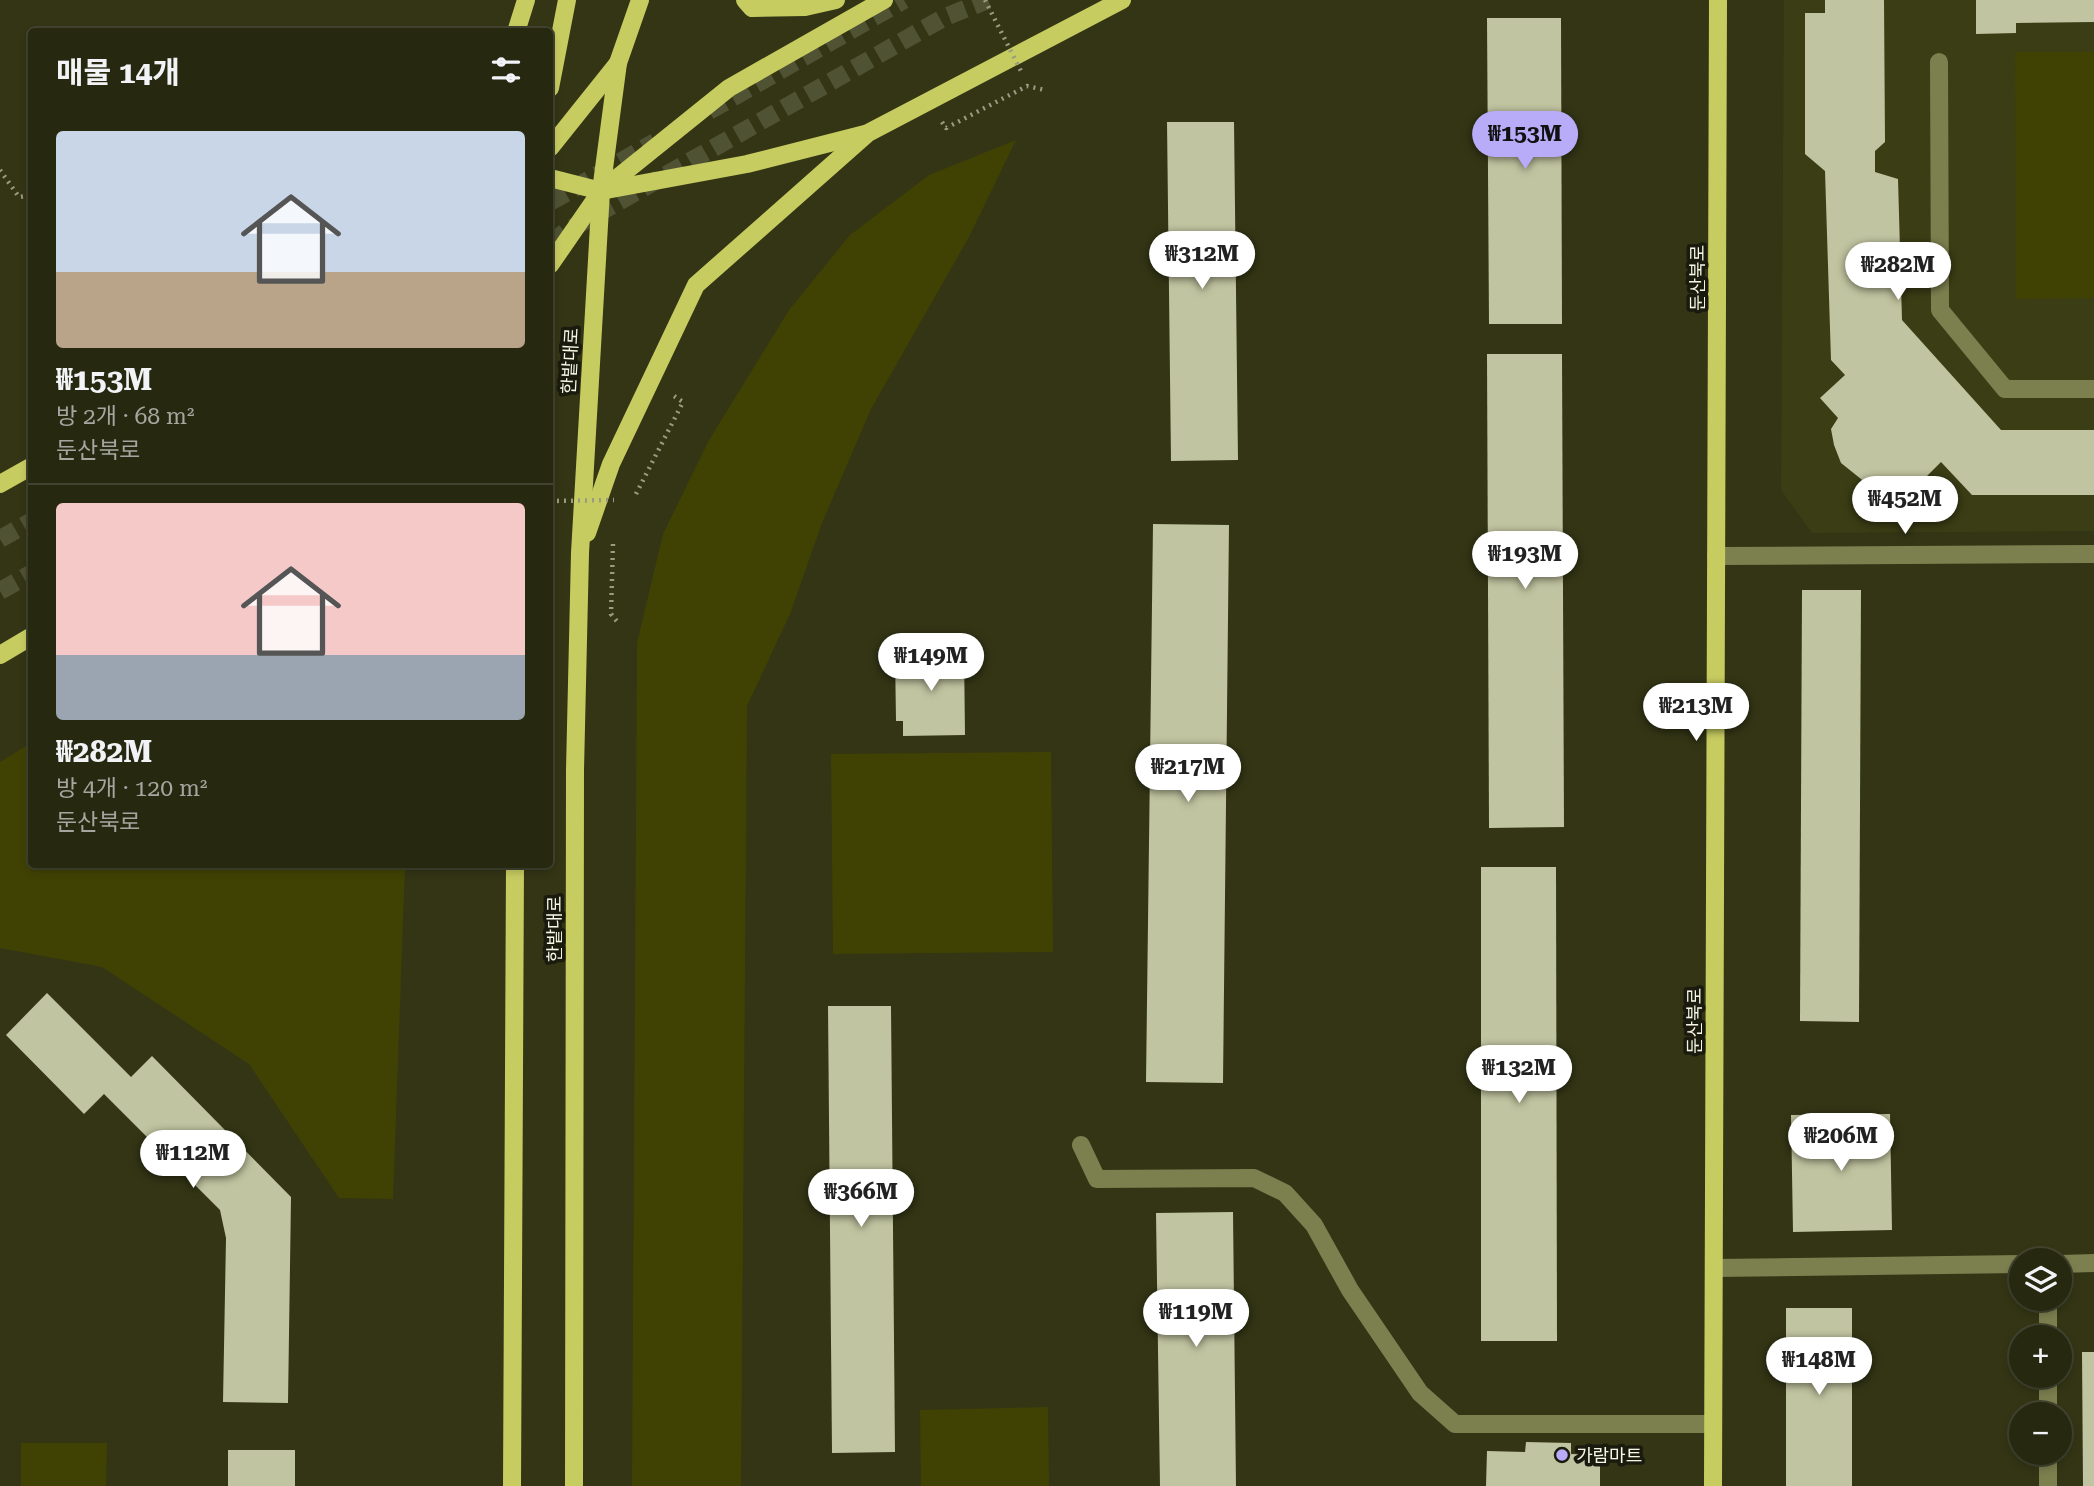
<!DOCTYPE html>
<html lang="ko">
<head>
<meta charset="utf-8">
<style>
	body { margin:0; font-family:"Roboto Serif","Noto Sans KR",serif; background:#2e3019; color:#f1f3f6; height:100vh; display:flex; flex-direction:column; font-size:26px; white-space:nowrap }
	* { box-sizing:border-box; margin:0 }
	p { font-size:23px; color:#a4a69f }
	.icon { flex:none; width:38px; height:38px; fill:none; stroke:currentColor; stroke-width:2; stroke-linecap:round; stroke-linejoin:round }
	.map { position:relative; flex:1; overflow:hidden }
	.panel { position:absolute; left:28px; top:28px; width:525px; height:840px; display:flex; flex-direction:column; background:#262810; border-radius:7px; box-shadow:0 4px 10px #0003,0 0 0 2px #424430 }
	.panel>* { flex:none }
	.fabs { position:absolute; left:2009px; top:1248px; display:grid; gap:14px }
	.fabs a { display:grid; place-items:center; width:63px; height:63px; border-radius:50%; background:#262810; box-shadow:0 4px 10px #0003,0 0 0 2px #424430; font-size:35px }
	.price { position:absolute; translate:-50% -60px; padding:0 16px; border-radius:24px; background:#fff; color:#222; font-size:23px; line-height:46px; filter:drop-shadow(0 2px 4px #0008) }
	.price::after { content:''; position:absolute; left:50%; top:42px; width:21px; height:16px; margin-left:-10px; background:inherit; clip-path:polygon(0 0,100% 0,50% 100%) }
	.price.selected { background:#b8abf7; color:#111 }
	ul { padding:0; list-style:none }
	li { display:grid; align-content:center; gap:14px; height:371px; padding:0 28px }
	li+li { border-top:2px solid #424430 }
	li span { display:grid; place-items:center; height:217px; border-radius:7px; color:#555 }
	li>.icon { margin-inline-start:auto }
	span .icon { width:126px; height:126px; fill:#fffc; stroke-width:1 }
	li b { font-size:30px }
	h2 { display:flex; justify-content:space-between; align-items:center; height:84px; padding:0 28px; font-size:30px }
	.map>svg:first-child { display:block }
	.built { fill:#3b3d15 }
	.green { fill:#404204 }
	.building { fill:#c1c4a0 }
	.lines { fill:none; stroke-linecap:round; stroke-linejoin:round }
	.major-tunnel { stroke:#505234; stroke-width:18; stroke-dasharray:18 9; stroke-linecap:butt }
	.path { stroke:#999b82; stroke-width:4.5; stroke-dasharray:2 5; stroke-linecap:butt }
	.minor { stroke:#7c7f4e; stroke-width:18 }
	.major { stroke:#c7cc61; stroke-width:18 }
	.path-bridge { stroke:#999b82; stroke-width:4.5; stroke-dasharray:2 5; stroke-linecap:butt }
	.poi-dot { fill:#b8abf7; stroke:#1a1b0e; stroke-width:2.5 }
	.labels { text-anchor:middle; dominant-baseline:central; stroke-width:7; stroke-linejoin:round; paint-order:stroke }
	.street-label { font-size:18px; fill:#f5f7e4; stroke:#1a1b0e }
	.poi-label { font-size:18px; fill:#f5f7e4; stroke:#1a1b0e; text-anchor:start }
</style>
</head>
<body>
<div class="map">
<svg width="2094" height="1486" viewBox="0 0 2094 1486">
	<rect width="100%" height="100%" fill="#333515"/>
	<path class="built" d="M1784,0h310v531l-282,2 -31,-43z"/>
	<g class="green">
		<path d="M2015,52h79v246l-78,1z"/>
		<path d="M1016,140l-47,97 -98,172 -49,114 -32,91 -43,92 -6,780h-109l5,-843 26,-109 46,-94 80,-130 61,-75 79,-60z"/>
		<path d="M31,743l1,121 373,1 -12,334 -54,-1 -90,-134 -147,-97 -102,-19v-186z"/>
		<path d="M1051,752l2,200 -220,2 -2,-200z"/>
		<path d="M1048,1407l1,79h-128l-1,-76z"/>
		<path d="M21,1443h86l-1,43h-85z"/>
	</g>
	<g class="building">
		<path d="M1825,0h59l1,142 -10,9v21l23,7 4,141 99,110h93v65h-122l-31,-33 -31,31 -34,-2 -35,-28 -7,-18 -3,-16 7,-11 -18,-20 25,-23 -14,-15 -6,-189 -20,-17v-141h20z"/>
		<path d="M1976,0h118v22l-78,1v10l-40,1z"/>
		<path d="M1487,18h74l1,306h-73z"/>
		<path d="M1167,122h67l4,338 -67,1z"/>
		<path d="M1487,354h75l2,473 -75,1z"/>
		<path d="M1153,524l76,1 -6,558 -77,-1z"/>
		<path d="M1802,590h59l-2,432 -59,-1z"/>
		<path d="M964,651l1,84 -62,1v-15h-7l-1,-68z"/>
		<path d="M1481,867h75l1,474h-76z"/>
		<path d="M47,993l84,84 21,-21 139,141 -3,206 -65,-1 3,-164 -6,-28 -116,-116 -20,20 -78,-79z"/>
		<path d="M828,1006h63l4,446 -63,1z"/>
		<path d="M1890,1114l2,116 -99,2 -2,-117z"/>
		<path d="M1233,1212l3,274h-76l-4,-273z"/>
		<rect x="1786" y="1308" width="66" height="178"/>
		<path d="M2082,1352h12v134h-11z"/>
		<path d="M1526,1442l45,1v11l29,1v31h-114l1,-35 38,1z"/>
		<rect x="228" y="1450" width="67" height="36"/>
	</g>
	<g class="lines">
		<g class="major-tunnel">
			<path d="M709,111l195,-111"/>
			<path d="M550,202l105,-60"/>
			<path d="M550,243l17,-12 378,-214 43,-17"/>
			<path d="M0,539l32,-18"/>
			<path d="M0,591l32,-18"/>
		</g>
		<g class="path">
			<path d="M942,122l4,6 81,-42 18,4"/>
			<path d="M0,170l19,27 13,-2"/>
			<path d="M636,494l47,-92 -9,-6"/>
			<path d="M613,544l-2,70 8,10"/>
		</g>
		<g class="minor">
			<path d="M1939,62l1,248 65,79h89"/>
			<path d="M1716,556l378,-2"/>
			<path d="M1081,1145l16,34 157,-1 31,15 29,32 36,65 70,103 35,31h258"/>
			<path d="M2060,1264l34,-1"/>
			<path d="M1714,1268l307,-4"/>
			<path d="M2048,1337v-39"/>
			<path d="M2048,1376v38"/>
			<path d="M2048,1486v-34"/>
		</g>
		<g class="major">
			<path d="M745,0l7,8 53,-1 31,-7"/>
			<path d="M516,32l10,-32"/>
			<path d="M550,88l17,-88"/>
			<path d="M550,148l68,-85"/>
			<path d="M550,178l51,13 146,-27 118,-30"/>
			<path d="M550,265l51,-74 128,-103 155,-88"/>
			<path d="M0,484l32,-18"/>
			<path d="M587,533l24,-69 85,-179 172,-152 254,-133"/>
			<path d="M0,655l32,-19"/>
			<path d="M512,1486l3,-622"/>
			<path d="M574,1486l1,-716 5,-217 21,-362 17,-128 22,-63"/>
			<path d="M1713,1486l5,-1486"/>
		</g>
		<g class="path-bridge">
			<path d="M985,0l36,71"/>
			<path d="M550,501l64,-1"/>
		</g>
	</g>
	<circle class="poi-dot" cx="1562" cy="1455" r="7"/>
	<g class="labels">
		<g class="street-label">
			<text transform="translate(1697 278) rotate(-90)">둔산북로</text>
			<text transform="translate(570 361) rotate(-87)">한밭대로</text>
			<text transform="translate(554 929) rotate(-90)">한밭대로</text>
			<text transform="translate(1694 1021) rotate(-90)">둔산북로</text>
		</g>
		<g class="poi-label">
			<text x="1576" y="1455">가람마트</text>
		</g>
	</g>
</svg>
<div class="fabs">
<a><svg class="icon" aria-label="layers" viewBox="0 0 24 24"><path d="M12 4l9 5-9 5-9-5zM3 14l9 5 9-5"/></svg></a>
<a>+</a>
<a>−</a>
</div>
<b class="price selected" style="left:1525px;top:171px">₩153M</b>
<b class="price" style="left:1202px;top:291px">₩312M</b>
<b class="price" style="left:1898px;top:302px">₩282M</b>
<b class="price" style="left:1905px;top:536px">₩452M</b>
<b class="price" style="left:1525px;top:591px">₩193M</b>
<b class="price" style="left:931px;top:693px">₩149M</b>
<b class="price" style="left:1696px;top:743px">₩213M</b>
<b class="price" style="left:1188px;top:804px">₩217M</b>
<b class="price" style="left:1519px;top:1105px">₩132M</b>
<b class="price" style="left:1841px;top:1173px">₩206M</b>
<b class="price" style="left:193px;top:1190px">₩112M</b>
<b class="price" style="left:861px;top:1229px">₩366M</b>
<b class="price" style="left:1196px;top:1349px">₩119M</b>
<b class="price" style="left:1819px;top:1397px">₩148M</b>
<section class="panel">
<h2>매물 14개<svg class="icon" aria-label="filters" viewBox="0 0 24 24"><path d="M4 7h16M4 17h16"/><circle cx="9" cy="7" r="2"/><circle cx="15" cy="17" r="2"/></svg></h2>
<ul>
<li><span style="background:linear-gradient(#c9d6e8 65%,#b9a48a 0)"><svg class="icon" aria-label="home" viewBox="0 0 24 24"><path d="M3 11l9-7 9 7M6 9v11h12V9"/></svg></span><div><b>₩153M</b><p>방 2개 · 68 m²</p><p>둔산북로</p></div></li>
<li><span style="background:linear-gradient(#f6c9c9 70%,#9aa5b1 0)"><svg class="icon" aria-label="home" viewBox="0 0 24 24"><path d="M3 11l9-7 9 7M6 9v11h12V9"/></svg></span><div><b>₩282M</b><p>방 4개 · 120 m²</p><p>둔산북로</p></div></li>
</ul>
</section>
</div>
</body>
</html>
